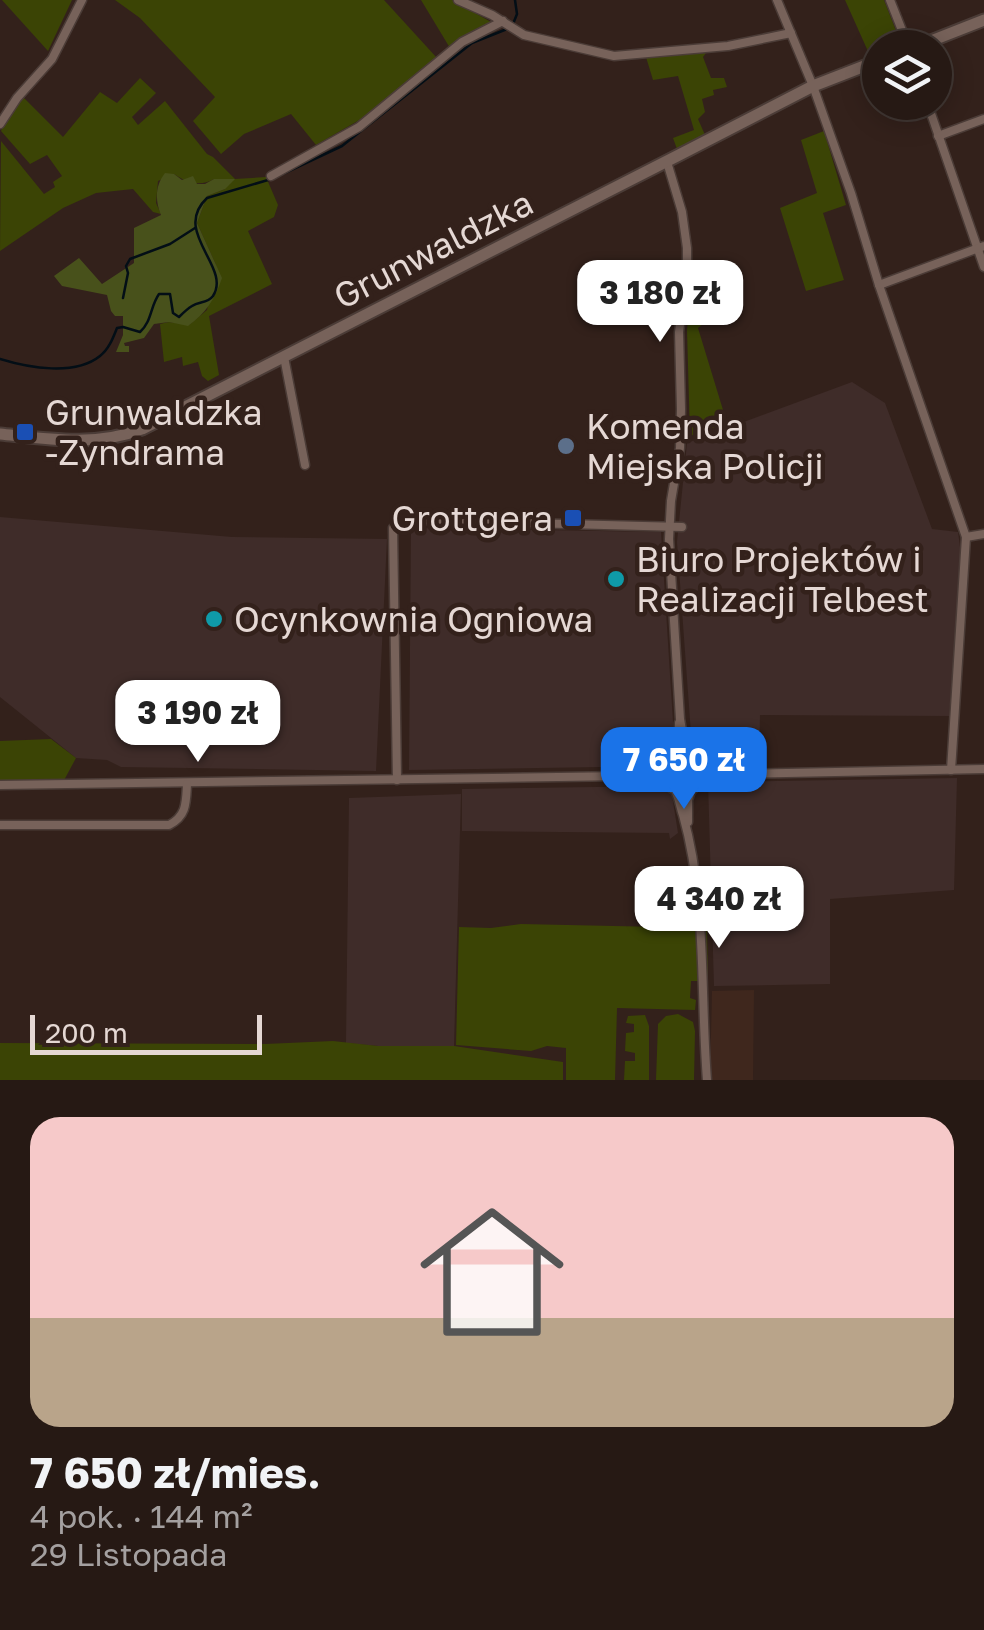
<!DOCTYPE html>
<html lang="pl">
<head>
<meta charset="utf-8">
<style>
	body { margin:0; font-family:"Golos Text",sans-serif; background:#2e221d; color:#f1f3f6; height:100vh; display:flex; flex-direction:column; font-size:38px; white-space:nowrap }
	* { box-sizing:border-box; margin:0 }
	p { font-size:32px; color:#a4a0a0 }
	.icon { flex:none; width:55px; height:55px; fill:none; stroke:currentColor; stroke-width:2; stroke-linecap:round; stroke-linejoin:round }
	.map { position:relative; height:1080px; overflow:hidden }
	.side { display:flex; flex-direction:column; background:#261914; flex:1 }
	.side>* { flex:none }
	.buttons { position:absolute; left:862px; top:30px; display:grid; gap:20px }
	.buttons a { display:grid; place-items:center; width:90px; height:90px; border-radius:50%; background:#261914; box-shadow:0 5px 25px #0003,0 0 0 2px #423834; font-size:50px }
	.scale { position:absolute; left:30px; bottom:25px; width:232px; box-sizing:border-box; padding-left:10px; border:5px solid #e5d8d4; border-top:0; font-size:28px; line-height:35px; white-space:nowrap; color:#e5d8d4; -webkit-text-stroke:8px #33211b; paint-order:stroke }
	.price { position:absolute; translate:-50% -85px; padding:0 22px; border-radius:20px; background:#fff; color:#222; font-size:32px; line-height:65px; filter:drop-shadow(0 2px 5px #0008) }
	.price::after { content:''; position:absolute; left:50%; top:60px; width:30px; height:22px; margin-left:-15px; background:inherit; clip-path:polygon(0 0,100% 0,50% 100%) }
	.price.selected { background:#1a73e8; color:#fff }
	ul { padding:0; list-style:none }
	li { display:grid; align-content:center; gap:20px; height:530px; padding:0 30px }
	li span { display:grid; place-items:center; height:310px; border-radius:30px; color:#555 }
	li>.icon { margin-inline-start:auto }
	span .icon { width:180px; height:180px; fill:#fffc; stroke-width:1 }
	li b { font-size:42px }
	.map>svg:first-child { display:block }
	.built { fill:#3f271d }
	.industrial { fill:#3f2c29 }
	.green { fill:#3b4405 }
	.forest { fill:#48511b }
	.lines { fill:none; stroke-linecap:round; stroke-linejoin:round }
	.stream { stroke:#030e16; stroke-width:2.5 }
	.street-casing { stroke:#4b3c37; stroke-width:11 }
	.secondary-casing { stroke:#4b3c37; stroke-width:15 }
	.street { stroke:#77625a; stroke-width:8 }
	.secondary { stroke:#77625a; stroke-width:11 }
	.transit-dot { fill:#1a4fb4; stroke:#33211b; stroke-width:4 }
	.service-dot { fill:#5c6f8a; stroke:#33211b; stroke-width:4 }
	.culture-dot { fill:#0f9aa8; stroke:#33211b; stroke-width:4 }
	.labels { text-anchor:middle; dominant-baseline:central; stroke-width:9; stroke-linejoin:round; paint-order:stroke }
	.street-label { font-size:35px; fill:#e5d8d4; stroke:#33211b }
	.poi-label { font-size:35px; fill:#e5d8d4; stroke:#33211b; text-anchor:start }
</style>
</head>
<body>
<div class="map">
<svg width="984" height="1080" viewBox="0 0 984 1080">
	<rect width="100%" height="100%" fill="#33211b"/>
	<path class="built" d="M754,990l-1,90h-43l2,-89z"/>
	<g class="industrial">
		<path d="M852,382l33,21 47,126 26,3 4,29 -13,155 -189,-1 -1,53 -51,2 -6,-7 -9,-2 -16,-219 10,-99z"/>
		<path d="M0,517l232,20 155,2 -11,232 -255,-4 -14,-7 -31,-2 -76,-61z"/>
		<path d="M411,528l250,4 13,206 -11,28 -254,4z"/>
		<path d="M957,778l-3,112 -124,9v85l-116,2 -6,-204z"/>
		<path d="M666,786l6,9 6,38 -8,6 -1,-6 -207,-2v-42z"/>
		<path d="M461,794l-7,252h-76l-32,-3 3,-245z"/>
	</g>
	<g class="green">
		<path d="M2,0h70l-24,51z"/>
		<path d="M115,0h269l53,58 -62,53 -59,34 -25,-31 -47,20 -23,20 -28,-33 22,-24 -75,-79z"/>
		<path d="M421,0h31l39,22 -17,8 -24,18z"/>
		<path d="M845,0h39l18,46 -22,2v6l-9,4z"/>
		<path d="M706,53l-3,4 8,21h13l3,9 -14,3 1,5 -12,4 3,13 -7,7 7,16 -28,14 -4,-11 21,-8 -16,-54 -25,4 -7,-23z"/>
		<path d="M140,78l16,15 -24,24 6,8 27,-24 42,53 6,3 22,22 31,-2 12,28 -4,12 -26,14 24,53 -63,32 10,59 -11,6 -6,-5 -4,-14 -15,4 -1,-9 -18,5 -4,-38 9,-2 20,3 18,-15 9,-45 -19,-42 10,-27 18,-7 -11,-10c-14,8 -27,4 -40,-5l-16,7 -2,22 5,11 -8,-2 -20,-23 -37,4 -33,15 -63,43 1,-110 43,53 11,-7 -2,-5 9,-6 -15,-21 -17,9 -29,-33 6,-14 16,-20 40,40 37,-45 17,11z"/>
		<path d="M824,131l22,74 -23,8 21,67 -38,11 -26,-83 37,-15 -16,-53z"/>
		<path d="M691,294l8,1 9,25 -10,8 29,95 -37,13 -3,-106z"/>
		<path d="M51,739l25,19 -14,26 -62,-1v-42z"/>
		<path d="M521,924l186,4 1,53h-17l-1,17 6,2 -1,10 -78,-2 -2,72h-49v-32l-19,-2 -16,5 -75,-6 3,-118 32,1z"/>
		<path d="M678,1014l15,8 2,9 -1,49h-38l2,-56 8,-8z"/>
		<path d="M645,1015l4,11v54h-25l1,-19h10v-8l-10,-2 1,-18 8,-1v-8l-8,-1 2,-7z"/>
		<path d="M333,1041l45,5h76l109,16v18h-563v-37l265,1z"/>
	</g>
	<path class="forest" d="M165,173l9,1 8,6 11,-4 4,8h8l9,-5h21l-10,10 -18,7 -10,27 25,55c-7,21 -16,35 -34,48l-19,-4 -15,2 -10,14 -20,5 1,3h4v6h-13l7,-17v-19h-8l-4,-5 -4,-16 -45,-9 -8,-10 25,-18 23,26 32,-21v-35l27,-13c-6,-15 -6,-29 4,-42z"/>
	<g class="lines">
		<g class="stream">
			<path d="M513,24l4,-10 -2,-14"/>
			<path d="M274,178l68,-32 130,-103 35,-14"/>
			<path d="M123,298l5,-25 -2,-7 4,-7 40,-15 25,-16"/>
			<path d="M0,359c29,9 75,17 100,-3 9,-7 13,-18 17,-28l6,-1 17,5c12,-11 10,-25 19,-38h11l3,19 6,4c4,-4 8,-8 13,-11 7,-5 15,-2 21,-10 19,-29 -42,-64 -6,-98l61,-18"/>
		</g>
		<defs>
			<g id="street">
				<path d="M458,0l34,15 32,20 90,21 114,-10 63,-13"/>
				<path d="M777,0l36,86 38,107 28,92 87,252 -15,233"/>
				<path d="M890,0l19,48"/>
				<path d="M927,102l57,165"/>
				<path d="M0,124l17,-26 35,-39 30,-59"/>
				<path d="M938,136l46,-17"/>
				<path d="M667,162l15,50 5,36v24l-8,60 2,77 -1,39 -9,53 -2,38 11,180 6,34 4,7"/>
				<path d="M271,176l88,-49 103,-85 41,-21"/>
				<path d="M879,285l105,-39"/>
				<path d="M284,357l21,108"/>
				<path d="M966,537l18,-3"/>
				<path d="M675,761l3,-8 1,-30"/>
				<path d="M699,769l34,5"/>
				<path d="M628,775c11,-2 24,-1 34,-4 5,-2 8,-8 13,-11 17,-8 26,9 24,23"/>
				<path d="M397,780l-4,-252 18,-8 271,7"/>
				<path d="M0,785l624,-9 38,5 10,8 9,4 10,-2 14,-12 32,-5 247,-5"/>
				<path d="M676,793c4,8 4,14 7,22 24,85 17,177 24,265"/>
				<path d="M688,822v-22l3,-9"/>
				<path d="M0,825h169c18,-9 17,-23 18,-41"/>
			</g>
			<g id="secondary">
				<path d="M913,48l71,-28"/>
				<path d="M0,434c48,5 96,13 142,-5l537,-274 134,-69 67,-26"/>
			</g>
		</defs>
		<use href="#street" class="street-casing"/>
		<use href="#secondary" class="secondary-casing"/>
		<use href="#street" class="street"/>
		<use href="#secondary" class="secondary"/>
	</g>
	<g class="transit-dot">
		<rect x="15" y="422" width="20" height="20" rx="5"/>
		<rect x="563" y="508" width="20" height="20" rx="5"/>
	</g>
	<circle class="service-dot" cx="566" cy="446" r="10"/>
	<g class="culture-dot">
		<circle cx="616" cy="579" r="10"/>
		<circle cx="214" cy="619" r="10"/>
	</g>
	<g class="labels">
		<g class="street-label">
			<text transform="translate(433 249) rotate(-27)">Grunwaldzka</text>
		</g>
		<g class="poi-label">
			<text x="45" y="412">Grunwaldzka<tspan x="45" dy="40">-Zyndrama</tspan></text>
			<text x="586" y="426">Komenda<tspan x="586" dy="40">Miejska Policji</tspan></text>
			<text x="553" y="518" text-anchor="end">Grottgera</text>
			<text x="636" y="559">Biuro Projektów i<tspan x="636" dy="40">Realizacji Telbest</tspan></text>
			<text x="234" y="619">Ocynkownia Ogniowa</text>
		</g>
	</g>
</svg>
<div class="buttons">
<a><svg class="icon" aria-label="layers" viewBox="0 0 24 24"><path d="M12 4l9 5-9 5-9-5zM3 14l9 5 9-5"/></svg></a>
</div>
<div class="scale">200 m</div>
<b class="price" style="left:660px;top:345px">3 180 zł</b>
<b class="price" style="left:198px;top:765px">3 190 zł</b>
<b class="price selected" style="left:684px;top:812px">7 650 zł</b>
<b class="price" style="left:719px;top:951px">4 340 zł</b>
</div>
<section class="side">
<ul>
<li><span style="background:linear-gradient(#f6c9c9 65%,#b9a48a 0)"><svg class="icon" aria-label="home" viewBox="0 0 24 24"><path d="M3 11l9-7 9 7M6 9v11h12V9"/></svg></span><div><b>7 650 zł/mies.</b><p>4 pok. · 144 m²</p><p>29 Listopada</p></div></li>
</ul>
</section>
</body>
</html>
